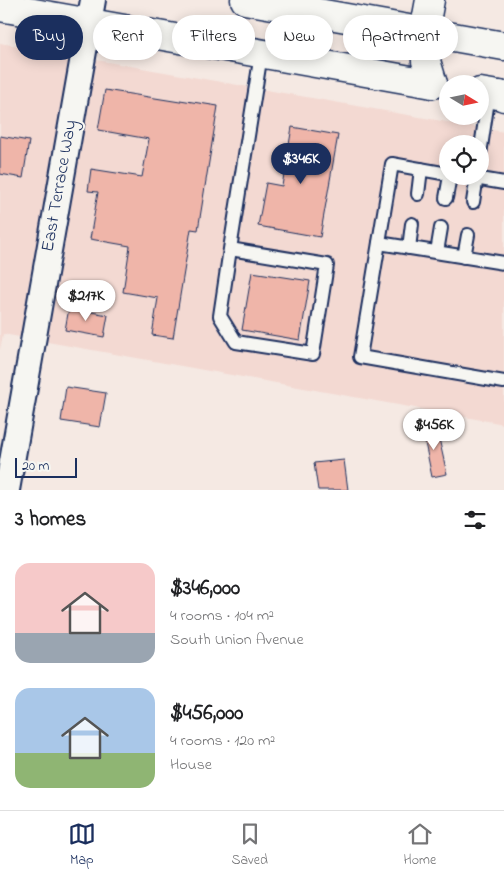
<!DOCTYPE html>
<html lang="en">
<head>
<meta charset="utf-8">
<style>
	body { margin:0; font-family:"Indie Flower",sans-serif; background:#f6f6f6; color:#202124; height:100vh; display:flex; flex-direction:column; font-size:19px; white-space:nowrap }
	* { box-sizing:border-box; margin:0 }
	p { font-size:16px; color:#757577 }
	.icon { flex:none; width:28px; height:28px; fill:none; stroke:currentColor; stroke-width:2; stroke-linecap:round; stroke-linejoin:round }
	.map { position:relative; height:490px; overflow:hidden }
	.details { display:flex; flex-direction:column; background:#fff; flex:1 }
	.details>* { flex:none }
	.top-card { position:absolute; left:15px; top:15px; width:475px; height:45px; display:flex; gap:10px }
	.needle { width:32px; rotate:100deg }
	.controls { position:absolute; left:439px; top:75px; display:grid; gap:10px }
	.controls a { display:grid; place-items:center; width:50px; height:50px; border-radius:50%; background:#fff; box-shadow:0 2px 12px #0003; font-size:25px }
	.scale { position:absolute; left:15px; bottom:12px; width:62px; box-sizing:border-box; padding-left:5px; border:2px solid #1b2f5e; border-top:0; font-size:14px; line-height:18px; white-space:nowrap; color:#1b2f5e; -webkit-text-stroke:4px #f6f6f2; paint-order:stroke }
	.price { position:absolute; translate:-50% -42px; padding:0 11px; border-radius:18px; background:#fff; color:#222; font-size:16px; line-height:32px; filter:drop-shadow(0 1px 2px #0008) }
	.price::after { content:''; position:absolute; left:50%; top:30px; width:15px; height:11px; margin-left:-8px; background:inherit; clip-path:polygon(0 0,100% 0,50% 100%) }
	.price.selected { background:#1b2f5e; color:#fff }
	ul { padding:0; list-style:none }
	li { display:flex; align-items:center; gap:15px; height:125px; padding:0 15px }
	li span { display:grid; place-items:center; flex:none; width:140px; height:100px; border-radius:15px; color:#555 }
	li>.icon { margin-inline-start:auto }
	span .icon { width:60px; height:60px; fill:#fffc; stroke-width:1 }
	li b { font-size:21px }
	h2 { display:flex; justify-content:space-between; align-items:center; height:60px; padding:0 15px; font-size:21px }
	.pill { padding:0 18px; border-radius:22px; background:#fff; box-shadow:0 2px 12px #0003; font-size:18px; line-height:45px }
	.pill.selected { background:#1b2f5e; color:#fff }
	.menu { display:flex; justify-content:space-around; align-items:center; height:70px; border-top:1px solid #e0e0e0; background:#fff; font-size:14px; color:#757577 }
	.menu a { display:grid; justify-items:center; gap:2px }
	.menu .selected { color:#1b2f5e }
	.map>svg:first-child { display:block }
	.built { fill:#f3d9d2; fill-rule:evenodd }
	.building { fill:#efb5a9; stroke:#1b2f5e }
	.lines { fill:none; stroke-linecap:round; stroke-linejoin:round }
	.service-casing { stroke:#1b2f5e; stroke-width:16 }
	.minor-casing { stroke:#1b2f5e; stroke-width:28 }
	.primary-casing { stroke:#1b2f5e; stroke-width:31 }
	.trunk-casing { stroke:#1b2f5e; stroke-width:31 }
	.motorway-casing { stroke:#1b2f5e; stroke-width:31 }
	.service { stroke:#f6f6f2; stroke-width:12 }
	.minor { stroke:#f6f6f2; stroke-width:24 }
	.primary { stroke:#f6f6f2; stroke-width:28 }
	.trunk { stroke:#f6f6f2; stroke-width:28 }
	.motorway { stroke:#f6f6f2; stroke-width:28 }
	.labels { text-anchor:middle; dominant-baseline:central; stroke-width:4; stroke-linejoin:round; paint-order:stroke }
	.street-label { font-size:18px; fill:#1b2f5e; stroke:#f6f6f2 }
</style>
</head>
<body>
<div class="map">
<svg width="504" height="490" viewBox="0 0 504 490">
	<rect width="100%" height="100%" fill="#f5e9e3"/>
	<filter id="ink" filterUnits="userSpaceOnUse"><feTurbulence type="fractalNoise" baseFrequency=".02" numOctaves="2"/><feDisplacementMap in="SourceGraphic" scale="10" xChannelSelector="R" yChannelSelector="G"/><feConvolveMatrix kernelMatrix="1 2 1 2 8 2 1 2 1" color-interpolation-filters="sRGB"/></filter>
	<g filter="url(#ink)">
		<path class="built" d="M0,43l504,89v292l-501,-90 -3,16zM448,144h32v32h-32z"/>
		<g class="building">
			<path d="M105,90l75,12v-2l38,6 -20,124 -7,-1 -18,109 -21,-3 6,-37 -35,-6 7,-46 -40,-7 8,-47 -10,-1 3,-22 51,8 7,-38 -51,-9z"/>
			<path d="M292,127l46,8 -18,102 -62,-11 8,-43 16,3z"/>
			<path d="M0,136l29,5 -6,37 -23,-4z"/>
			<path d="M252,272l58,9 -10,59 -58,-10z"/>
			<path d="M69,308l39,7 -4,22 -39,-7z"/>
			<path d="M66,387l40,6 -6,34 -39,-6z"/>
			<path d="M436,425l11,49 -15,3 -10,-49z"/>
			<path d="M344,460l4,30h-30l-4,-27z"/>
		</g>
		<g class="lines">
			<defs>
				<g id="service">
					<path d="M480,154l9,-61"/>
					<path d="M448,174l-56,-10 -32,193 144,25"/>
					<path d="M463,176l41,7"/>
					<path d="M418,194l3,-25"/>
					<path d="M446,198l4,-22"/>
					<path d="M473,202l4,-26"/>
					<path d="M379,243l125,20"/>
					<path d="M409,248l3,-24"/>
					<path d="M230,249l-10,67 16,26 77,12 14,-89 -97,-16 31,-195"/>
					<path d="M437,252l4,-24"/>
					<path d="M464,257l4,-22"/>
				</g>
				<path id="minor" d="M7,490l86,-490"/>
				<g id="primary">
					<path d="M245,0l259,46"/>
					<path d="M0,7l433,77"/>
				</g>
				<path id="trunk" d="M480,92l24,4"/>
				<g id="motorway">
					<path d="M430,0l-6,32 2,29 7,23"/>
					<path d="M500,95l4,2"/>
				</g>
			</defs>
			<use href="#service" class="service-casing"/>
			<use href="#minor" class="minor-casing"/>
			<use href="#primary" class="primary-casing"/>
			<use href="#trunk" class="trunk-casing"/>
			<use href="#motorway" class="motorway-casing"/>
			<use href="#service" class="service"/>
			<use href="#minor" class="minor"/>
			<use href="#primary" class="primary"/>
			<use href="#trunk" class="trunk"/>
			<use href="#motorway" class="motorway"/>
		</g>
	</g>
	<g class="labels">
		<g class="street-label">
			<text transform="translate(60 186) rotate(-80)">East Terrace Way</text>
		</g>
	</g>
</svg>
<div class="controls">
<a><svg class="needle" viewBox="-14 -14 28 28"><path d="M0-13l5 13h-10z" fill="#e53935"/><path d="M0 13l5-13h-10z" fill="#757577"/></svg></a>
<a><svg class="icon" aria-label="locate" viewBox="0 0 24 24"><circle cx="12" cy="12" r="6"/><path d="M12 2v4M12 18v4M2 12h4M18 12h4"/></svg></a>
</div>
<div class="scale">20 m</div>
<b class="price selected" style="left:301px;top:185px">$346K</b>
<b class="price" style="left:86px;top:322px">$217K</b>
<b class="price" style="left:434px;top:451px">$456K</b>
<div class="top-card">
<a class="pill selected">Buy</a>
<a class="pill">Rent</a>
<a class="pill">Filters</a>
<a class="pill">New</a>
<a class="pill">Apartment</a>
</div>
</div>
<section class="details">
<h2>3 homes<svg class="icon" aria-label="filters" viewBox="0 0 24 24"><path d="M4 7h16M4 17h16"/><circle cx="9" cy="7" r="2"/><circle cx="15" cy="17" r="2"/></svg></h2>
<ul>
<li><span style="background:linear-gradient(#f6c9c9 70%,#9aa5b1 0)"><svg class="icon" aria-label="home" viewBox="0 0 24 24"><path d="M3 11l9-7 9 7M6 9v11h12V9"/></svg></span><div><b>$346,000</b><p>4 rooms · 104 m²</p><p>South Union Avenue</p></div></li>
<li><span style="background:linear-gradient(#a9c7e8 65%,#8fb573 0)"><svg class="icon" aria-label="home" viewBox="0 0 24 24"><path d="M3 11l9-7 9 7M6 9v11h12V9"/></svg></span><div><b>$456,000</b><p>4 rooms · 120 m²</p><p>House</p></div></li>
</ul>
</section>
<nav class="menu">
<a class="selected"><svg class="icon" aria-label="map" viewBox="0 0 24 24"><path d="M3 6l6-2 6 2 6-2v14l-6 2-6-2-6 2zM9 4v14M15 6v14"/></svg>Map</a>
<a><svg class="icon" aria-label="saved" viewBox="0 0 24 24"><path d="M7 4h10v16l-5-4-5 4z"/></svg>Saved</a>
<a><svg class="icon" aria-label="home" viewBox="0 0 24 24"><path d="M3 11l9-7 9 7M6 9v11h12V9"/></svg>Home</a>
</nav>
</body>
</html>
